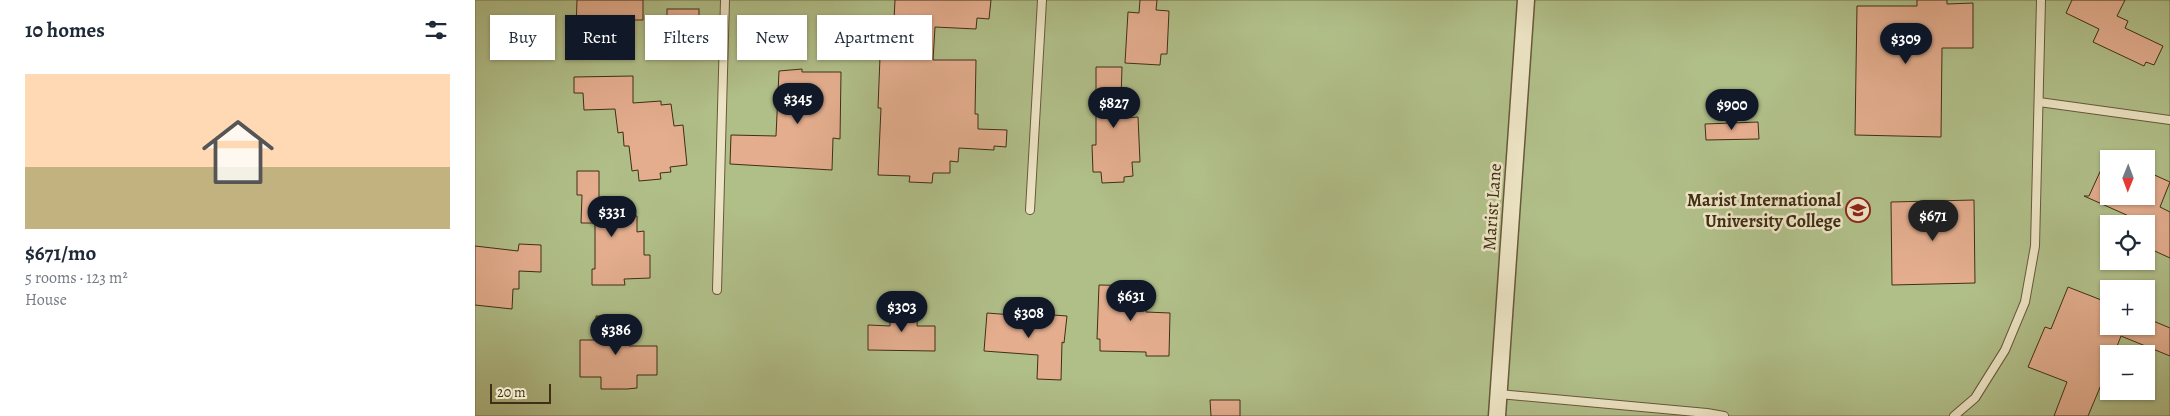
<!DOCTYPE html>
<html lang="en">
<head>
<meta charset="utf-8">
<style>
	body { margin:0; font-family:Alegreya,serif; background:#f6f6f7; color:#1f2937; height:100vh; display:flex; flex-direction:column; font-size:19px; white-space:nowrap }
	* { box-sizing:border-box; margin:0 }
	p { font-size:16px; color:#747a83 }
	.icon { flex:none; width:28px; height:28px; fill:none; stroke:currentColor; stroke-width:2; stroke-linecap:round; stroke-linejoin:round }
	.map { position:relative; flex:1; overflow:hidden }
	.details { display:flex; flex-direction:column; background:#fff; width:475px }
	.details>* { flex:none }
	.banner { position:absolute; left:15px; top:15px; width:475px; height:45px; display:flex; gap:10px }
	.needle { width:32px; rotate:181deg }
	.fabs { position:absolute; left:1625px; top:150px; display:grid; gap:10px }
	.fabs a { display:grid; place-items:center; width:55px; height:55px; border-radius:0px; background:#fff; box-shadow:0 1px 4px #0004; font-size:25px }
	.scale { position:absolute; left:15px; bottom:12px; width:61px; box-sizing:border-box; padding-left:5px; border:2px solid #402e16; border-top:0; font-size:14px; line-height:18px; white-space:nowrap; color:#402e16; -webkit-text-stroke:4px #ece4c4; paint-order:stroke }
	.price { position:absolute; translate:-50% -42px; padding:0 11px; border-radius:18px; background:#111827; color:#fff; font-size:16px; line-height:32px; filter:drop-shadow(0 1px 2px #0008) }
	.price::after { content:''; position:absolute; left:50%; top:30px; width:15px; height:11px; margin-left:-8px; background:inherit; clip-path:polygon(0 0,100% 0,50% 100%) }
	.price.selected { background:#222; color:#fff }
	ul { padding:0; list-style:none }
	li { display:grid; align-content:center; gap:10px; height:265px; padding:0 25px }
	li+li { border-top:1px solid #e0e1e3 }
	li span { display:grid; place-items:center; height:155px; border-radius:0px; color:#555 }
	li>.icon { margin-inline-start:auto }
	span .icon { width:90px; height:90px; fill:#fffc; stroke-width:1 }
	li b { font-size:21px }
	h2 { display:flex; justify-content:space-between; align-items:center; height:60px; padding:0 25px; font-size:21px }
	.pill { padding:0 18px; border-radius:0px; background:#fff; box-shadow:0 1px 4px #0004; font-size:18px; line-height:45px }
	.pill.selected { background:#111827; color:#fff }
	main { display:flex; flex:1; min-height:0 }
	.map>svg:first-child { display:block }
	.green { fill:#b0be88; stroke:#78764f; fill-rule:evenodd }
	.building { fill:#e3ad8e; stroke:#402e16 }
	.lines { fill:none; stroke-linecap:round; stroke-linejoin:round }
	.lane-casing { stroke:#68583a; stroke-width:10 }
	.street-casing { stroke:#68583a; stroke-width:19 }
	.lane { stroke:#ece4c4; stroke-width:8 }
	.street { stroke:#ece4c4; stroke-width:16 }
	.labels { text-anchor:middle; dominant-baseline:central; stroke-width:5; stroke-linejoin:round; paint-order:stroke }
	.poi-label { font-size:18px; font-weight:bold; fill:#402e16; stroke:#ece4c4; text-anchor:end }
	.street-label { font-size:18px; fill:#402e16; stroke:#ece4c4 }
</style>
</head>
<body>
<main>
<section class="details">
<h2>10 homes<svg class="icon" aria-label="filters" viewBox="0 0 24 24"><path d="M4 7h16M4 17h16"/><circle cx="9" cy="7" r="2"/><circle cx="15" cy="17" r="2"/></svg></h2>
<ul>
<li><span style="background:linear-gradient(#ffd9b3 60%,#c2b280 0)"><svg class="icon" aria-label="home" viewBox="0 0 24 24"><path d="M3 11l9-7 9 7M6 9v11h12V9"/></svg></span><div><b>$671/mo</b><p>5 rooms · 123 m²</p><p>House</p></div></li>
</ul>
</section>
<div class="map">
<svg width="1695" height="416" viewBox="0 0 1695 416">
	<rect width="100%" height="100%" fill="#e2d5a4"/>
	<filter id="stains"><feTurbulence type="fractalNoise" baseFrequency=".004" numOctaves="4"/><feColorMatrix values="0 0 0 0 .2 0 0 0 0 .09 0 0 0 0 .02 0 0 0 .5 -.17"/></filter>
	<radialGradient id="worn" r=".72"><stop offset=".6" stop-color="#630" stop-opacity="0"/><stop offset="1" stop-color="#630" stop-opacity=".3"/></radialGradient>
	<path class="green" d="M0,0h1695v416h-1695zM1634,159h37v37h-37zM1634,224h37v37h-37zM1634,289h37v37h-37zM1634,354h37v37h-37z"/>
	<g class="building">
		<path d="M102,0h66v20h-42v9h-25z"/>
		<path d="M420,0h96l-2,19 -12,-1 -1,11 -41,-2 -2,33h43l-1,54h3v15l29,1 -1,17 -12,-1v4l-35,-2 -1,14 -8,-1v12h-17l-1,10 -23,-1 1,-6 -32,-1 3,-67h-3l2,-51 12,1z"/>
		<path d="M665,0h17l-1,10 13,1 -2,43h-6l-1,11 -35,-2 3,-51 11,1z"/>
		<path d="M1442,0h30v4l26,-1v45h-31l-1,89 -86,-2 2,-129h60z"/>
		<path d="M1597,0h53l-8,16 11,5 -3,7 38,18 -9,19 -8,-3 -2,4 -51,-24 6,-13 -33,-16z"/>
		<rect x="192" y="9" width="32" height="18"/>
		<path d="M621,67h26l-1,32h4l1,19 12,-1 2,45h-8l1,14 -9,1v5l-22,1 -1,-11h-8l-1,-27h4z"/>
		<path d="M327,69v3h39l-1,67 -7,-1 -1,32 -102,-6 1,-29 45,1 3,-65z"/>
		<path d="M158,76v27l28,-2v4l10,-1 3,22 9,-1 4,40 -17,2 1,5 -11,1 1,6 -22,2 -1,-11 -6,1 -3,-25h-5l-1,-14 -5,1 -3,-24 -31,1 -1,-17h-9v-16z"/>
		<path d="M1283,122l1,17 -53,1 -1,-16z"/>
		<path d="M1634,152v44h37v-14l4,-9 20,9 -10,25 10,5v46l-24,-11v-23h-19l4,-7 -47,-21h5z"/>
		<path d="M102,171h22v37h14v5l24,3v16l7,-1v24h6v23l-26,1 1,6h-33v-16h3v-46h-14l1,-28h-5z"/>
		<path d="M1499,200l1,83 -83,2 -1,-83z"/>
		<path d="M44,244l22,1v27l-22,-1v18h-6l-1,20 -37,-4v-59l43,5z"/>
		<path d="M624,285l48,1 -1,26 24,1 -1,43h-23v-4l-46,-1v-12h-3z"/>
		<path d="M1593,287l41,16v23h37v-8l24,10v28l-49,-20 -7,18h-5v12l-21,50h-34l13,-34 -39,-15 17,-40 6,2z"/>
		<path d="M415,307h28l-1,19h18v25l-67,-1v-25l22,1z"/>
		<path d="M538,312l54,4 -3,27 -2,-1 -1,38 -24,-1 1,-24 -54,-4 3,-38 26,2z"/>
		<path d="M121,316l33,1v29h28v29h-20v13l-10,1h-26v-12h-21v-37h16z"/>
		<path d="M735,400h30v16h-29z"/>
	</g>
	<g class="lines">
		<defs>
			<g id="lane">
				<path d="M1564,102l131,18"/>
				<path d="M555,210l12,-210"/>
				<path d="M242,290l8,-290"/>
				<path d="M1024,394l208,19 17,3"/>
				<path d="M1479,416l21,-18 30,-48 20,-48 10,-56 6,-246"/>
			</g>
			<path id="street" d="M1022,416l29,-416"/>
		</defs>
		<use href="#lane" class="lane-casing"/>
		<use href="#street" class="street-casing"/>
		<use href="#lane" class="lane"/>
		<use href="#street" class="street"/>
	</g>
	<defs>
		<symbol id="university-ring" viewBox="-11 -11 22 22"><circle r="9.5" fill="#ece4c4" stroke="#8f2418" stroke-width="1.5"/><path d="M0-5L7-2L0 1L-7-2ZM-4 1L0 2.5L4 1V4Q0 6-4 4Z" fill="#8f2418"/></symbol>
	</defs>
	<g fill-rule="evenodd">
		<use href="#university-ring" x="1369" y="196" width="28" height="28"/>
	</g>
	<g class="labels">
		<g class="poi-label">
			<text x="1366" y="200">Marist International<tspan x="1366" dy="21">University College</tspan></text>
		</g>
		<g class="street-label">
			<text transform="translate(1017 207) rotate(-86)">Marist Lane</text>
		</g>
	</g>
	<rect width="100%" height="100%" filter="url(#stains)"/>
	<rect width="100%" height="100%" fill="url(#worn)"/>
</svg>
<div class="fabs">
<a><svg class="needle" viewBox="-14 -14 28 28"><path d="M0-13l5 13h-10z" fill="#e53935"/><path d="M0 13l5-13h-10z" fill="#747a83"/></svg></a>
<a><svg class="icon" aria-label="locate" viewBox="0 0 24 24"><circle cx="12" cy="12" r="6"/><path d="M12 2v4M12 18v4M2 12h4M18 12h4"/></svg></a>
<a>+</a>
<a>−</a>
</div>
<div class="scale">20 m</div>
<b class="price" style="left:1431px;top:65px">$309</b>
<b class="price" style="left:323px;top:125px">$345</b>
<b class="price" style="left:639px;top:129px">$827</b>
<b class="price" style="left:1257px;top:131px">$900</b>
<b class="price" style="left:137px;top:238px">$331</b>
<b class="price selected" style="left:1458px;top:242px">$671</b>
<b class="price" style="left:656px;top:322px">$631</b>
<b class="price" style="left:427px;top:333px">$303</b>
<b class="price" style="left:554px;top:339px">$308</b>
<b class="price" style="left:141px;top:356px">$386</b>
<div class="banner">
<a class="pill">Buy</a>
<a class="pill selected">Rent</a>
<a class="pill">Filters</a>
<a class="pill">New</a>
<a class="pill">Apartment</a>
</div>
</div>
</main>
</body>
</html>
